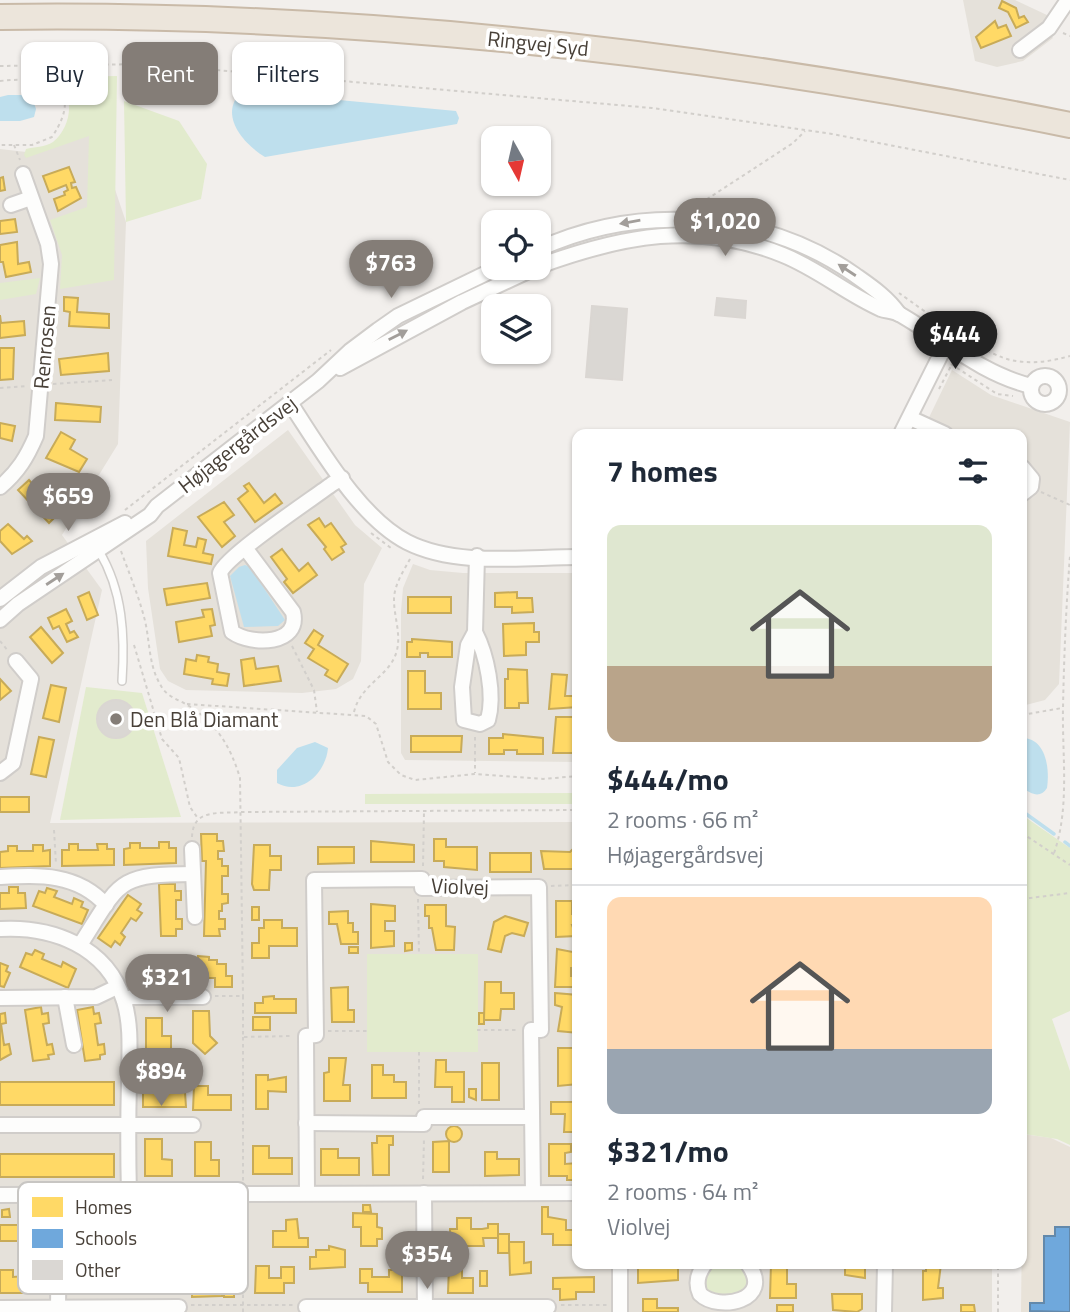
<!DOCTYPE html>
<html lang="en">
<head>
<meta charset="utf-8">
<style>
	body { margin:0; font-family:"Titillium Web",sans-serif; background:#f2f2f3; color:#1f2937; height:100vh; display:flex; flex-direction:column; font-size:26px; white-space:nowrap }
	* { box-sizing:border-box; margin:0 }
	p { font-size:23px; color:#747a83 }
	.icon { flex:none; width:38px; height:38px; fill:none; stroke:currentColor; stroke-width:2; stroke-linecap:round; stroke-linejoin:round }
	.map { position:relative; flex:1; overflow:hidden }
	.drawer { position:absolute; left:572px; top:429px; width:455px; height:840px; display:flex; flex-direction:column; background:#fff; border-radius:14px; box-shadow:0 2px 5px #0004 }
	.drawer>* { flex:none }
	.hud { position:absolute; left:21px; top:42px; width:446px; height:63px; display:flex; gap:14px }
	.needle { width:46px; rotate:172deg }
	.buttons { position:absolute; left:481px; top:126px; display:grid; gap:14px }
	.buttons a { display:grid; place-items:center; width:70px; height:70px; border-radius:14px; background:#fff; box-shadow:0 2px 5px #0004; font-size:35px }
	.price { position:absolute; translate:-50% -60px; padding:0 16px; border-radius:24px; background:#847d77; color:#fff; font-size:23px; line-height:46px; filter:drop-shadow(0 2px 4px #0008) }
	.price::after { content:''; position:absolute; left:50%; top:42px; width:21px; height:16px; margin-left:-10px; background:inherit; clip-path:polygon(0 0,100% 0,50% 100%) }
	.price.on { background:#222; color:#fff }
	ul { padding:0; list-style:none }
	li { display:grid; align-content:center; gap:14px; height:371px; padding:0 35px }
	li+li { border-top:2px solid #e0e1e3 }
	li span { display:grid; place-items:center; height:217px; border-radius:14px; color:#555 }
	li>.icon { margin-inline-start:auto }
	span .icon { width:126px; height:126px; fill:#fffc; stroke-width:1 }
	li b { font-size:30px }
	h2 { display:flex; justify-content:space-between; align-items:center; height:84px; padding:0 35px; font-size:30px }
	.pill { padding:0 24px; border-radius:14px; background:#fff; box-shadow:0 2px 5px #0004; font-size:24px; line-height:63px }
	.pill.on { background:#847d77; color:#fff }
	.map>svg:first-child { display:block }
	.residential { fill:#e5e1da }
	.education { fill:#e8e2d8 }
	.green { fill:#e2ebcd }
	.water { fill:#bedfed }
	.homes { fill:#ffd966; stroke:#c8ab58; stroke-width:2 }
	.schools { fill:#6fa8dc; stroke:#6389ab; stroke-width:2 }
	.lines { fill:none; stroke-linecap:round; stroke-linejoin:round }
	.stream { stroke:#bedfed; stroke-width:3.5 }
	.building { fill:#dad7d3; stroke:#dad6d2; stroke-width:2 }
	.lane-casing { stroke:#d0cdca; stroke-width:10 }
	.street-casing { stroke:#d0cdca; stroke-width:18 }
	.highway-casing { stroke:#c9baa8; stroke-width:28 }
	.path { stroke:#d2cfcb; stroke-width:2; stroke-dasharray:3.5 3.5; stroke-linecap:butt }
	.lane { stroke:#fdfdfc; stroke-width:7 }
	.street { stroke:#fdfdfc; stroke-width:14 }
	.highway { stroke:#ece5db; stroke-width:24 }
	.oneway { fill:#a29e9a }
	.poi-dot { fill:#847d77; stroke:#fff; stroke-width:2.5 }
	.labels { text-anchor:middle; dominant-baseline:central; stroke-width:7; stroke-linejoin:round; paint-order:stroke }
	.street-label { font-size:21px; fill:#484038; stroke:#fff }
	.poi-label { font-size:21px; fill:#484038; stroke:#fff; text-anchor:start }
	.key { fill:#fff; stroke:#c8c6c3; stroke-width:2 }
	.key-label { font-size:19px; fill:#484038 }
</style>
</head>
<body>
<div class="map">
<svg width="1070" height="1312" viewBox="0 0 1070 1312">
	<rect width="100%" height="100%" fill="#f2efec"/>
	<g class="residential">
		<path d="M963,0h52l34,16 -5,8 9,14 -30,23 -26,6 -22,-6z"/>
		<path d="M95,130l31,92 -8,222 -56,91 40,55 -52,233 527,-1 1,442h414v48h-992v-1163l35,4z"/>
		<path d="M952,370l39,25 79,27 -11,262 -14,16 -23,6v-272h-101z"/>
		<path d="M288,430l67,95 27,23 -18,36 -3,77 -8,18 -17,10 -34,4 -116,-3 -18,-9 -8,-12 -12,-81 -2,-47z"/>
		<path d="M413,564l17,6 33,3h114v189l-172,-2 -4,-7v-142l2,-23z"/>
	</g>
	<path class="education" d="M1023,1134l28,4 19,9v165h-49z"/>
	<g class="green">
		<path d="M117,76l-3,204 -54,9 2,-34 -12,-35 37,-13 2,-71 -63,22 -2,-3 2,-6c8,-2 19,-2 27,-7 19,-15 23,-49 2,-62l1,-3z"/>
		<path d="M124,101l55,20 28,43 -6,35 -75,23z"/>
		<path d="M40,278l-4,16 -36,6v-17z"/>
		<path d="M86,687l56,6 39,124 -121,3z"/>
		<path d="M577,793v11h-212v-10z"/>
		<path d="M1022,815l48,33v163l-18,8 18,52v74l-13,-6 -33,-5 -2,33z"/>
		<rect x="367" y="954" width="111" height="98"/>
		<path d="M713,1264h28c11,11 7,20 4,35l-40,-5 -2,-15z"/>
	</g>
	<g class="water">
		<path d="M242,91l214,20 3,7 -2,6 -192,33c-23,-14 -47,-43 -23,-66z"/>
		<path d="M8,95h17l8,5 3,9 -2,8 -14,4h-20v-24z"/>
		<path d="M245,565l5,2 35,53 -7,6 -34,1 -14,-51 9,-9z"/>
		<path d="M1022,738c24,0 28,31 25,50 -7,11 -16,6 -25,-1z"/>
		<path d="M315,742l13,6c-2,24 -26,49 -51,35v-13l20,-22z"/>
	</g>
	<g class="homes">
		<path d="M1002,1l14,7 3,10 5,-2 4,6 -12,6 -8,-16 -9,-4z"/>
		<path d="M995,21l3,7 8,-3 5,11 -30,12 -5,-11z"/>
		<path d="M69,167l6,15 -4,1 1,5 4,-1 5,11 -23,13 -4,-12 11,-4 -1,-3 4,-2 -2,-5 -17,7 -6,-16z"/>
		<path d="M3,177l2,13 -5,1v-13z"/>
		<path d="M15,219l2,13 -17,2v-13z"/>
		<path d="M17,242l1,22 11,-2 2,10 -25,5 -3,-15h-3v-17z"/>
		<path d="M64,297l14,1 -1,14 32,2v14l-40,-2 1,-14 -6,-1z"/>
		<path d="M0,315l1,8 23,-2 1,14 -25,3z"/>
		<path d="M0,348h14l-1,31 -13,1z"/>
		<path d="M108,353l1,18 -48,4 -2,-16z"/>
		<path d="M56,403l45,4 -1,15 -45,-2z"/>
		<path d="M0,423l15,3 -3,15 -12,-3z"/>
		<path d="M61,432l14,8 -5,9 17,10 -8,13 -33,-14z"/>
		<path d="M29,480l14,16 3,-3 13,20 -10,10 -31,-33z"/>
		<path d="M249,483l15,20 11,-9 7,9 -27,19 -17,-23 10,-8 -4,-5z"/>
		<path d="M224,502l10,13 -10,7 11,14 -13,11 -24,-30z"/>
		<path d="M319,518l6,9 6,-4 15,21 -5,3 3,5 -12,8 -8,-11 2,-2 -18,-22z"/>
		<path d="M8,524l16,15 3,-3 5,5 -20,13 -12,-13v-10z"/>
		<path d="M173,528l14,3 -3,14 12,2 2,-9 8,2 -3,13 10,2 -2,9 -43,-8z"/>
		<path d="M282,549l17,22 9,-8 9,12 -24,18 -9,-11 3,-3 -16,-22z"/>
		<path d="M207,583l3,15 -43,7 -3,-16z"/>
		<path d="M89,592l9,23 -11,5 -9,-23z"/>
		<path d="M517,592v6h15l1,14 -21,1v-6h-17v-14z"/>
		<rect x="408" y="597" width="43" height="16"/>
		<path d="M66,609l6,12 -6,3 4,9 4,-2 4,6 -11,5 -8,-16 -6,3 -5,-11z"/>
		<path d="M212,609l3,16 -5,1 2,10 -33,6 -3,-20 28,-5 -2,-7z"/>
		<path d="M534,623v9h5v10h-13v13l-22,1 -1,-32z"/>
		<path d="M41,627l22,26 -11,10 -22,-26z"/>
		<path d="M314,630l9,6 -5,9 30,19 -11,18 -12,-7 3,-5 -20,-12 6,-9 -9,-6z"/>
		<path d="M412,639l40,3v15h-24v-4h-8v4h-13v-15h5z"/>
		<path d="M197,655l12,2 -1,5 10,2 -1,8 12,2 -2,12 -15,-2 1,-5 -29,-5 2,-15 10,2z"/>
		<path d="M254,658l2,11 22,-3 3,15 -37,5 -3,-26z"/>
		<path d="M508,669l19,1 1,33h-9v5h-14v-29h3z"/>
		<path d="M408,671h17v22h16v16h-33z"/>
		<path d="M552,674l15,1 -2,21h10l3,-20v31l-29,2z"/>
		<path d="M0,679l11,12 -11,9z"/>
		<path d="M51,685l15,3 -7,34 -16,-4z"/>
		<path d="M556,717h17l5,36h-25z"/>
		<path d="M503,734l40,4v16h-26v-4h-13v4h-15v-16h14z"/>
		<path d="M411,736h51l-1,16h-50z"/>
		<path d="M39,737l15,3 -8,37 -15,-3z"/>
		<rect x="0" y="797" width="29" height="15"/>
		<path d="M201,834h16v7h6l1,10h-6v8h4v7h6v10h-6v18h6v9l-6,1v7h-3v8h6v10h-6l1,7h-16l2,-75h-4z"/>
		<path d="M434,839h12v8h31v23l-33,-3v-6h-10z"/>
		<path d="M371,841l43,4v17h-43z"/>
		<path d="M159,842h10v6h7v15l-52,2v-16l6,-1v-5h10v5h19z"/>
		<path d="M69,844h9v6h20l-1,-6h10v5h7v16l-52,1v-16h7z"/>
		<path d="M33,845h10v6l7,-1v16l-50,2v-16l8,-1v-5h9v5h16z"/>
		<path d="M254,845h16v11h11v14h-11l-1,20h-15l-2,-6z"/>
		<path d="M577,845v24h-33l-3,-18 29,1z"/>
		<path d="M318,847h36v16l-36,1z"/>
		<rect x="490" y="853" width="41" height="19"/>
		<path d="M159,884h16v7h6v9h-5v19h6v10h-6v7h-15z"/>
		<path d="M9,887h9v6h7l1,15 -26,1v-16h9z"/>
		<path d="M47,888l10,3 -3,6 18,7 2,-6 9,4 -2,5 7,3 -6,14 -49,-18 6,-15 6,2z"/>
		<path d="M128,895l13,9 -4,6 5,3 -6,8 -5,-3 -10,15 4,4 -5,8 -5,-4 -4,6 -13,-9z"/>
		<path d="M556,901h16v13h6v15l-1,-4h-5l4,11 -20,1z"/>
		<path d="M371,904l24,2v15h-10v10h9v15l-23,2z"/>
		<path d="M425,905h21v21l9,1 -1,23h-18l-4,-22h-3v-12h-4z"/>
		<rect x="252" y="907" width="7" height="13"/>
		<path d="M348,911v12h5v9h5v12h-17l-4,-20h-8v-12z"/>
		<path d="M505,916l23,7 -4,13 -12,-3 -7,3 -4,16 -13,-3 6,-27z"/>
		<path d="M264,920h18v8h15v18h-28v12h-17v-15h7v-15h5z"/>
		<path d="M405,943h7v7l-7,1z"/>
		<rect x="349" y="947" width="9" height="6"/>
		<path d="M557,949l21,4v15h-7v8h7v11h-23z"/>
		<path d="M35,950l9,4 -2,5 19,8 2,-5 13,7 -8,19 -48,-21 6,-14 6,2z"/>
		<path d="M198,956l11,1v3h8v4h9v12h6v11h-17v-9h-17z"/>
		<path d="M146,959h10v5h14v16h-38v-16h14z"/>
		<path d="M0,963l8,3 -2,5 4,2 -6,14 -4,-1z"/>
		<path d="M183,973h13v10l-13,-1z"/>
		<path d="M485,982h16v11h13v16h-13l-1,11h-16z"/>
		<path d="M348,987v23h6v12h-22l-1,-34z"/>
		<path d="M555,993l23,2v38l-20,-2 4,-24 -7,-2z"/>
		<path d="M274,996v3h22v14h-41v-10h8v-6z"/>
		<path d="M41,1007l1,7 6,-1 1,10 -6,1 4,21 5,-1 2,10 -6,1 1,4 -16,2 -8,-51z"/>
		<path d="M93,1007l1,7 5,-1 2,10 -6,1 3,21 6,-1 1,10 -5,1v4l-15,2 -8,-51z"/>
		<path d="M193,1011h16l1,25 7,7 -12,11 -12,-11z"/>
		<path d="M5,1013l1,10 -5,1 3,21 5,-1 2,10 -11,6v-46z"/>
		<rect x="479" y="1013" width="5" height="11"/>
		<rect x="253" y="1017" width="17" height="13"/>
		<path d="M146,1018h16v18h9v16h-25z"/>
		<path d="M558,1048h15v23h5v13l-20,2z"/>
		<path d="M329,1058h17l-3,27h7v16h-26v-28l5,-1z"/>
		<path d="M436,1060h10v12h18v30h-12v-15h-17z"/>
		<rect x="482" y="1063" width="17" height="37"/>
		<path d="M372,1065h11v10h11v7h12v16h-34z"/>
		<path d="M256,1075h12v5l18,-3v15l-18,-1v18h-12z"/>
		<rect x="0" y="1082" width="114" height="23"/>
		<path d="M147,1085h15v7h23l1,15h-43v-15h4z"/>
		<path d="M194,1086h14v9h23v15h-38z"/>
		<path d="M469,1089h7v11l-7,-3z"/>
		<path d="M551,1102h27v30h-14l1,-18h-14z"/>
		<circle cx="454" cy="1134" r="8"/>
		<path d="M377,1136h16v9h-4v30h-16l-1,-32h5z"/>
		<path d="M145,1139h17v20l10,1v16h-27z"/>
		<path d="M449,1141v31h-16v-30z"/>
		<path d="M195,1142h16v18h8v16h-24z"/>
		<path d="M549,1144h22v8l-6,1v11l13,-1v13h-4v4h-7v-4h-18z"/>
		<path d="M253,1146h16v12h23v16h-39z"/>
		<path d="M321,1149h17v9h21v17h-38z"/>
		<path d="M485,1152h12v7h22v16l-34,1z"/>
		<rect x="0" y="1154" width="114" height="23"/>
		<path d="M363,1205h7l1,7h-8z"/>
		<path d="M542,1207h6v10l18,3v10h10l-1,15h-22v-11h-11z"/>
		<path d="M9,1209l1,8h-8v-7z"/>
		<path d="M353,1213l24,1v13l5,1v11h-5v7h-16v-19h-8z"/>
		<path d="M457,1218h14v11h11l6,-1v-4h10v14h-15l1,8h-34v-17h7z"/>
		<path d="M297,1219l2,19h9v9h-35v-16h13v-11z"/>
		<rect x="0" y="1225" width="30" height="16"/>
		<rect x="498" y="1234" width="11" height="19"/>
		<path d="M509,1242h15v21l7,-1v11l-21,2z"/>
		<path d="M329,1246l16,4v17l-35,2v-12h6v-7h13z"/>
		<path d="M184,1252l24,4v19l5,5h9v16l-30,1v-38l-8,2z"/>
		<path d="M642,1264h15v3l21,-3v16l-40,3v-16h4z"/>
		<path d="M771,1264h16v20h9v14h-26z"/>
		<path d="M845,1264h20v14l-20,-3z"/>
		<path d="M926,1264h15l-3,24h5v10l-20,2v-29h3z"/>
		<path d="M256,1266h13v12h12v-11h13v16h-10v10h-29z"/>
		<path d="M449,1266h13v12h11v15h-25z"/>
		<path d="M360,1269h12v8h17v-7h13v22h-34v-9h-8z"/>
		<path d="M0,1270h13v7l12,-1v17h-25z"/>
		<rect x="480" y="1271" width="7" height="15"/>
		<path d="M594,1277v15h-18v7l-16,1v-11h-7v-11z"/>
		<rect x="224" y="1291" width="10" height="6"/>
		<path d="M832,1294h30v15l-5,3 -24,-2z"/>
		<path d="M643,1299h14v9h21v4h-35z"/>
		<rect x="777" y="1305" width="16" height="7"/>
		<path d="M961,1305h13l1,7h-14z"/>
	</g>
	<path class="schools" d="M1055,1227h15v85l-40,-1v-8h14v-67h11z"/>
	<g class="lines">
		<g class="stream">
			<path d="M1022,811l32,23"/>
			<path d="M1065,842l5,4"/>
		</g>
	</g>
	<g class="building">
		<path d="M717,298l29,3 -1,17 -30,-3z"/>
		<path d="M592,306l35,3 -5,71 -36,-3z"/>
		<circle cx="116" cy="719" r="19"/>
	</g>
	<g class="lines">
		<defs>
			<path id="lane" d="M99,551c24,40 26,85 23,130"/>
			<g id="street">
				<path d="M1020,50l29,-22 19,-28"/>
				<path d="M11,205l20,-7"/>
				<path d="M539,249c101,-46 225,-38 316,26 17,12 32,22 44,39"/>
				<path d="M539,266c82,-30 159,-46 244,-11 35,14 64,39 98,54 6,2 14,2 20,6 43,25 81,59 130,71"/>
				<path d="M340,368l122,-66 73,-34"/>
				<circle cx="1045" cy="390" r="14"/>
				<path d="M290,403c30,45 69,114 117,139 49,25 118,15 171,15"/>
				<path d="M910,418l35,16"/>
				<path d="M901,434l44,-88"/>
				<path d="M1022,467l10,12 -1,8 -9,7"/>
				<path d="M0,487c18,-15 27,-30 36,-51l15,-172 -3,-20 -25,-70"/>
				<path d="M246,549l47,63c8,33 -41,34 -61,20l-12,-59c6,-17 92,-74 112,-89l10,-6"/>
				<path d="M0,599l41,-32 84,-44"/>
				<path d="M0,620l18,-16 132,-89 7,-9 161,-125 32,-30 28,-21 20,-14 99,-48"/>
				<path d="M475,632c12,23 20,63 13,88l-8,4 -16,-4 -2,-33 6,-42 7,-13 2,-76"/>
				<path d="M0,773l13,-10 18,-84 -15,-18"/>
				<path d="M192,849l3,68"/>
				<path d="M0,877c40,-2 77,-4 106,28"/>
				<path d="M0,929c52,-3 107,17 124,72 8,26 5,54 5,80 -1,38 -1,75 0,113"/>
				<path d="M80,945c40,-62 35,-71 113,-71"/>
				<path d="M65,997l9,48"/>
				<path d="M0,998l96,-1 21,-10"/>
				<path d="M124,1000l8,-3h71"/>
				<path d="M306,1123l118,1v-7h108"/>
				<path d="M0,1125h193"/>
				<path d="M307,1193l-1,-157 10,-1 -2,-155 108,-1v9l117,-1 2,143h-10l2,163"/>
				<path d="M424,1193l1,119"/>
				<path d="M0,1195l578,-2"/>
				<path d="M705,1264c-7,9 -10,19 -5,30 18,18 75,7 48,-30"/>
				<path d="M306,1307h242"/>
				<path d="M0,1308l179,-1"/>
				<path d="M58,1312l1,-118"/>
				<path d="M620,1312v-48"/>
				<path d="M884,1312l1,-48"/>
			</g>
			<path id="highway" d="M0,17c360,-5 718,37 1070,108"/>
		</defs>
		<use href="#lane" class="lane-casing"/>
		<use href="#street" class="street-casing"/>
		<use href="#highway" class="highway-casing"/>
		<g class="path">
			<path d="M1063,33l7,3"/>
			<path d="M0,66l147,-2 505,44 180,26 238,46"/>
			<path d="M0,81c44,-5 87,3 52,56l-20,8h-32"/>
			<path d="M14,145l6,15"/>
			<path d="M695,207l98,-64 12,-12"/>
			<path d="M899,293c27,19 86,64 117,68 19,3 36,0 54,-5"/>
			<path d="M951,364l46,30 16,2"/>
			<path d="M53,384l59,-4"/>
			<path d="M0,388l27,-2"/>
			<path d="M939,389l13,-25"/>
			<path d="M1041,492l29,13"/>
			<path d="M125,510l206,-160"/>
			<path d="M371,533l20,15"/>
			<path d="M121,551c8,22 17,43 23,66 6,21 4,47 16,67 6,13 18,15 29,22 28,17 42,42 51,72l3,218"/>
			<path d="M0,641l8,10"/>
			<path d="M134,645l28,94 17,19 11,49 7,10"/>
			<path d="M292,646l22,44 3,22"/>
			<path d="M187,704l179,12 10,8 12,38 13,13 14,5 60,-6 68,5 35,-3"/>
			<path d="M354,712c7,-29 37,-36 43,-62 4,-16 -3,-34 -3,-50 0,-15 9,-28 16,-41"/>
			<path d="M1022,715l40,-7"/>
			<path d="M475,737v36"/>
			<path d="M54,830l2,34"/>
			<path d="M1022,833l48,32"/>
			<path d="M192,837c1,-29 27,-23 50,-25l336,-2"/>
			<path d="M1054,853c16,-45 8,-98 9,-145 1,-51 3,-102 7,-152"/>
			<path d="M423,866l1,-54"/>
			<path d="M551,886l27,-1"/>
			<path d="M418,899l1,56"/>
			<path d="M1022,899l48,-6"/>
			<path d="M215,996h28v41l48,-1"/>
			<path d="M477,1030h41"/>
			<path d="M328,1031h40"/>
			<path d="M243,1037v144"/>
			<path d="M419,1052v52"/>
			<path d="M423,1179l1,-40"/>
			<path d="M191,1305h103"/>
			<path d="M561,1305h47"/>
			<path d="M243,1312v-104"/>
			<path d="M998,1312v-48"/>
		</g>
		<use href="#lane" class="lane"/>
		<use href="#street" class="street"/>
		<use href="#highway" class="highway"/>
	</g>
	<defs><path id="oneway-solid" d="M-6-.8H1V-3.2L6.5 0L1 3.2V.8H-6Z" transform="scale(1.75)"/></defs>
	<g class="oneway">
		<use href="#oneway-solid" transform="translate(630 222) rotate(170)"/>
		<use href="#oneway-solid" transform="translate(847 270) rotate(-147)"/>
		<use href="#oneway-solid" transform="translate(398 335) rotate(-27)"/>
		<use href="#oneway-solid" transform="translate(55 579) rotate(-33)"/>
	</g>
	<circle class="poi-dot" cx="116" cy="719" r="7"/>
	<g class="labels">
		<g class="street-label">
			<text transform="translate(538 43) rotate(6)">Ringvej Syd</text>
			<text transform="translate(44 347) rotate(-85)">Renrosen</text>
			<text transform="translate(237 444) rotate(-38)">Højagergårdsvej</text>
			<text transform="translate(460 886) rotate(2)">Violvej</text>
		</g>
		<g class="poi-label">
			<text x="130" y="719">Den Blå Diamant</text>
		</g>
	</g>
	<rect x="18" y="1182" width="230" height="112" rx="10" class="key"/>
	<rect x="32" y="1197" width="31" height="20" fill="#ffd966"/>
	<rect x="32" y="1229" width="31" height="19" fill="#6fa8dc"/>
	<rect x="32" y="1260" width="31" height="20" fill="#dad7d3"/>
	<g class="key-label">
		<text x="75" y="1214">Homes</text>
		<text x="75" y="1245">Schools</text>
		<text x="75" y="1277">Other</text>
	</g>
</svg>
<div class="buttons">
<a><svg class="needle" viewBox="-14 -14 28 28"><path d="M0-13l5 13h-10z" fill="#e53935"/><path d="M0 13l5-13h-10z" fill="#747a83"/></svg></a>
<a><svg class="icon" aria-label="locate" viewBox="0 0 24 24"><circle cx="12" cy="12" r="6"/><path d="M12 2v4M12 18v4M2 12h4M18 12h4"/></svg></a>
<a><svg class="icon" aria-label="layers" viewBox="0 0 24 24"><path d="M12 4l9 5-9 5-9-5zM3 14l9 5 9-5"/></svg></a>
</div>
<b class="price" style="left:725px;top:258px">$1,020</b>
<b class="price" style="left:391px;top:300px">$763</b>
<b class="price on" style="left:955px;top:371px">$444</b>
<b class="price" style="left:68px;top:533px">$659</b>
<b class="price" style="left:167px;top:1014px">$321</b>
<b class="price" style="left:161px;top:1108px">$894</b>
<b class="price" style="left:427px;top:1291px">$354</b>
<div class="hud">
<a class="pill">Buy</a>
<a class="pill on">Rent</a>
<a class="pill">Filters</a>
</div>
<section class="drawer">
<h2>7 homes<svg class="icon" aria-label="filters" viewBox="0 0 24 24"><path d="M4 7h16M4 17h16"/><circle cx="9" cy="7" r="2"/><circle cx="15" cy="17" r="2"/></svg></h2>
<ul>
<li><span style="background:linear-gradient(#dfe7d0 65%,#b9a48a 0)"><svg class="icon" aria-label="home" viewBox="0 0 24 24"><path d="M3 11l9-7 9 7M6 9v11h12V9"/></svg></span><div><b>$444/mo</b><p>2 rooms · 66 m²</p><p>Højagergårdsvej</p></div></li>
<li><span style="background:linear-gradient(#ffd9b3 70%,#9aa5b1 0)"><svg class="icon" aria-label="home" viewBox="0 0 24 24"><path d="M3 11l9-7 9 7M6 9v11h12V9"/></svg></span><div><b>$321/mo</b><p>2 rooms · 64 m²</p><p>Violvej</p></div></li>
</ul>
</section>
</div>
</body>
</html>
